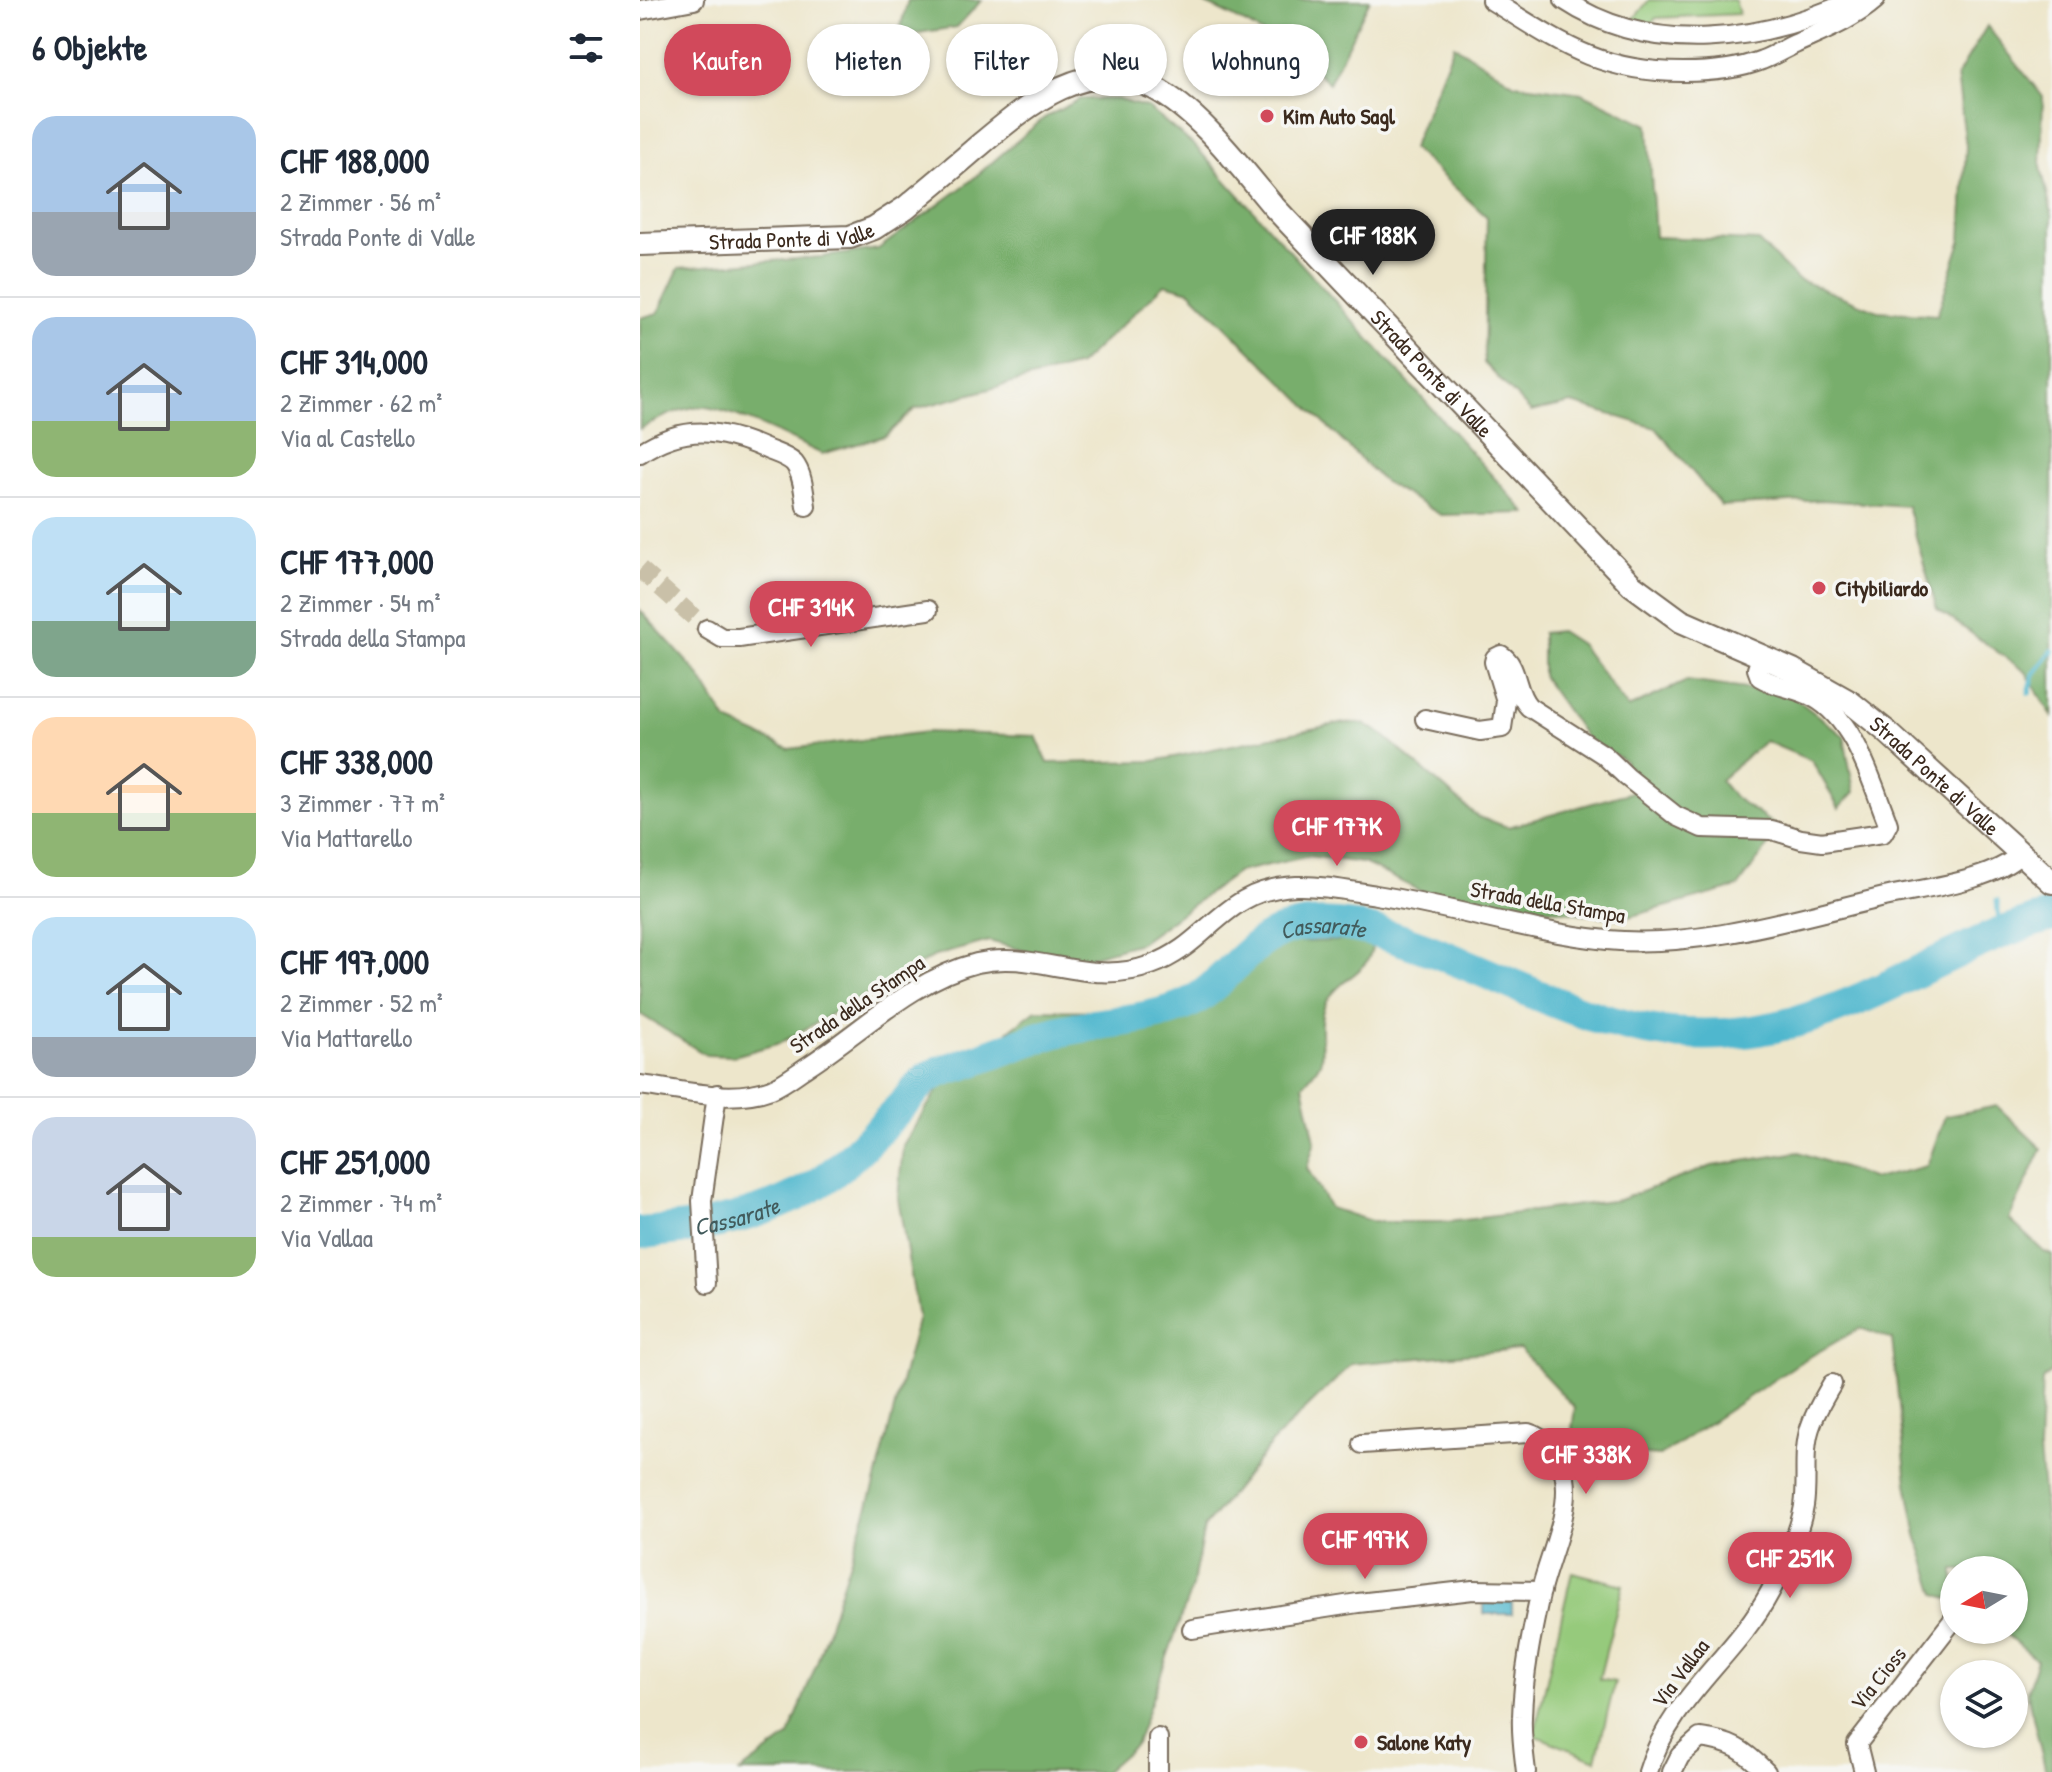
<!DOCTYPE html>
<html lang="de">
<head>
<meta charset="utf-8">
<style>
	body { margin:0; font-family:"Patrick Hand",sans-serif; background:#f6f6f7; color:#1f2937; height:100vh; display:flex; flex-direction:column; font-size:30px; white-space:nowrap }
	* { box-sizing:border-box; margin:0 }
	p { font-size:26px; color:#747a83 }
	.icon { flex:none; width:44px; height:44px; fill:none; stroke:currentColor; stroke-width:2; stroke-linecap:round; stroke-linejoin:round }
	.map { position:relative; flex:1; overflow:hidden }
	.panel { display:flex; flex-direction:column; background:#fff; width:640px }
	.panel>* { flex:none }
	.hud { position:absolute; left:24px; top:24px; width:760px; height:72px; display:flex; gap:16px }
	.needle { width:52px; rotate:260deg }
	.fabs { position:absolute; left:1300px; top:1556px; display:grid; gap:16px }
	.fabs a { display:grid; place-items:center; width:88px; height:88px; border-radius:50%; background:#fff; box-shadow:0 2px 6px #0004; font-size:40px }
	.price { position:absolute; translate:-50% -68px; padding:0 18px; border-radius:28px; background:#d1495b; color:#fff; font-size:26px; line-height:52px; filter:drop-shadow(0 2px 4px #0008) }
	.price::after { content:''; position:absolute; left:50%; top:48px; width:24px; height:18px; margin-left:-12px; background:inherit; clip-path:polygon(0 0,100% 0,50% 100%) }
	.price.current { background:#222; color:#fff }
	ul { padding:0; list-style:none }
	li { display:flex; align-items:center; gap:24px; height:200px; padding:0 32px }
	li+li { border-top:2px solid #e0e1e3 }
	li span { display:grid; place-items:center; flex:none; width:224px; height:160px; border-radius:24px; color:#555 }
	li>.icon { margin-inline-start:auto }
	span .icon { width:96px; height:96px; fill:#fffc; stroke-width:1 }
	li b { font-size:34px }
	h2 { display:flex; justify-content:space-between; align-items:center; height:96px; padding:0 32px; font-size:34px }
	.chip { padding:0 28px; border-radius:36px; background:#fff; box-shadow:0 2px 6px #0004; font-size:28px; line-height:72px }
	.chip.current { background:#d1495b; color:#fff }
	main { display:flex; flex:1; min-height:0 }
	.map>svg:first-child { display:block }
	.green { fill:#96ca7c; stroke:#687a4d; stroke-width:2 }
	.forest { fill:#78ae6c; stroke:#5a6c45; stroke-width:2 }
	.water { fill:#50b7ce; stroke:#467076; stroke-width:2 }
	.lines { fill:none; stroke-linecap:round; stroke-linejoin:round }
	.stream { stroke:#50b7ce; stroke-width:5 }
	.river { stroke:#50b7ce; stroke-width:32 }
	.minor-tunnel { stroke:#c9c0a8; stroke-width:18; stroke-dasharray:18 9; stroke-linecap:butt }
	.minor-casing { stroke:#796c5b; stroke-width:22 }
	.tertiary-casing { stroke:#796c5b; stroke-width:26 }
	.minor { stroke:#fff; stroke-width:18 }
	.tertiary { stroke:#fff; stroke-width:22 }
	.poi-dot { fill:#d1495b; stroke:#f6f6f2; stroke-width:3 }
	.labels { text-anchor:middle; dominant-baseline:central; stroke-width:7; stroke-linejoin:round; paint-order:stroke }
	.poi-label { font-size:22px; font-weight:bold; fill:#3b2a1e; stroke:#f6f6f2; text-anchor:start }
	.street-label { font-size:22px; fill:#3b2a1e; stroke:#f6f6f2 }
	.water-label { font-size:24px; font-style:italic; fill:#425b5c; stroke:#f6f6f2 }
</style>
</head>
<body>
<main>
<section class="panel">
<h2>6 Objekte<svg class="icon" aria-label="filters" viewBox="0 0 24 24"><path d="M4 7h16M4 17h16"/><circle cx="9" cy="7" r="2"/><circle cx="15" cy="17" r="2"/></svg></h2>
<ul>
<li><span style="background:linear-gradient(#a9c7e8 60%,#9aa5b1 0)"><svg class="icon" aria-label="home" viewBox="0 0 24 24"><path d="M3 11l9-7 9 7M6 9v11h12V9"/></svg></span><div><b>CHF 188,000</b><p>2 Zimmer · 56 m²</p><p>Strada Ponte di Valle</p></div></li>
<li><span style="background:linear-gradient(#a9c7e8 65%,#8fb573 0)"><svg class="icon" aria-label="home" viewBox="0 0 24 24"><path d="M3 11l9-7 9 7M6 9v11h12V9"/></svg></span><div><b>CHF 314,000</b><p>2 Zimmer · 62 m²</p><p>Via al Castello</p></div></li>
<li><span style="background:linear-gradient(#bfe0f5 65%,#7fa58c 0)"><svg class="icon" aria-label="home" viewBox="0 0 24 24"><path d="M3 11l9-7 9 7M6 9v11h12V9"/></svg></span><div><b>CHF 177,000</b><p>2 Zimmer · 54 m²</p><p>Strada della Stampa</p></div></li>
<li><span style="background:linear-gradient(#ffd9b3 60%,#8fb573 0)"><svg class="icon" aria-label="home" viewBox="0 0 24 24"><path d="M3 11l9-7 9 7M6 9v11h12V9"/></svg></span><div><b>CHF 338,000</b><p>3 Zimmer · 77 m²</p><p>Via Mattarello</p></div></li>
<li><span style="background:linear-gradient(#bfe0f5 75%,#9aa5b1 0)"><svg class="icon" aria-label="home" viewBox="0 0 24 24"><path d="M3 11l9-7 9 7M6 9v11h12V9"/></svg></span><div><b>CHF 197,000</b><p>2 Zimmer · 52 m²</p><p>Via Mattarello</p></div></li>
<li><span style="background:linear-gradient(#c9d6e8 75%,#8fb573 0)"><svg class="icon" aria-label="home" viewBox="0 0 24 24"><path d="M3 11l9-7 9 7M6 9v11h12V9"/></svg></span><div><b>CHF 251,000</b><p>2 Zimmer · 74 m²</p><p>Via Vallaa</p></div></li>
</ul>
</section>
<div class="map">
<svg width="1412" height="1772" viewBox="0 0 1412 1772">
	<rect width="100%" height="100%" fill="#f6f6f2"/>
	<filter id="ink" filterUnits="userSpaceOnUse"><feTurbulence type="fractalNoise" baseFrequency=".0125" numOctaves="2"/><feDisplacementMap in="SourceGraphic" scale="16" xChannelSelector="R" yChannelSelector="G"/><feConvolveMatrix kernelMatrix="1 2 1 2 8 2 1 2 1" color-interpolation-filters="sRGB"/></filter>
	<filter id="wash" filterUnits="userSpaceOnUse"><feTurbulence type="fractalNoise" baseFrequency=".006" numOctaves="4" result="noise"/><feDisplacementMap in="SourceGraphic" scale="32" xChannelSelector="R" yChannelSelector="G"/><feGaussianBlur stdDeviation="1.8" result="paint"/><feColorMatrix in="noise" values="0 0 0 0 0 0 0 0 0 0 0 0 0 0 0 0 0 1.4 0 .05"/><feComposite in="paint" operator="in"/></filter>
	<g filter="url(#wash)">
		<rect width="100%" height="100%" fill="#ede6cb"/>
		<g class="green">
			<path d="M1009,0h86l4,14 -83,4 -5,6 -18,-4z"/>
			<path d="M932,1572l51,13 -24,94 16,3 -19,78 -62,-25z"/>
		</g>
		<g class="forest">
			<path d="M268,0h74l-25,27 -59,9z"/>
			<path d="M556,0h174l-41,83c-37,-35 -86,-64 -133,-83z"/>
			<path d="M1347,26l56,71 -2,70 11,48v501l-26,-44 -89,-63 -30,-103 -85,-6 -101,6 -65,-78 -84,-25 -41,9 -47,-49 3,-146 -75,-69 42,-103 61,39 67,9 66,32 7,112 103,4 39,38 81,32 59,4 24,-74 5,-95 -9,-70z"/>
			<path d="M440,99h37l31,9 47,38 331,367 -85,2 -58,-34 -193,-190 -25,-7 -86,81 -164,44 -30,27 -63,18c-32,-15 -83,-42 -117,-47 -19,-2 -49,13 -65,22v-111l18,-5 21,-45 143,-11 56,-8 90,-66 76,-65z"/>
			<path d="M0,610l59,65 28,46 62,28 138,-17 109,4 12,27 106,-2 187,-38 24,1 18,11 95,82 30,10 124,-35 -7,-31 -39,-23 -44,-62v-43l18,-2 20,13 48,64 59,-27 104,14 53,41 10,56 -15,16 -27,-47 -47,-20 -45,39 14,17 46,32 -42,58 -117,32 -201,-28 -56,-28 -55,-7 -71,16 -98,71 -72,20 -79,-22 -54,15 -155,87 -46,13 -28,-1 -66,-41z"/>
			<path d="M733,940c-2,34 -27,33 -44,58 -14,20 -5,40 -8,62 -2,8 -12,18 -18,25l12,56 -8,27 23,40 44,14h74l171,-22 93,-34 87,-14 75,27 53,-13 18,-50 52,-10 45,43 -33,70 35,33 8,3v116l-10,9 -3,70 10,104h3v218h-6l-19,-80 10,-32 -36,-30h13v-60h-60v30l-18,-6 -19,-59 -10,-52 -15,-144 -32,-11 -61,35 -139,93 -91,-6 6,-42 -55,-59 -168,15 -75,73 -73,91 -12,59 -56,157 -32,28h-364l49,-36 28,-74 57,-175 44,-170 -20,-119 5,-53 41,-65 92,-70 68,1 73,-10 85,-58z"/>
		</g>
		<path class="water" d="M844,1601l28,1v12h-28z"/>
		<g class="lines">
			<g class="stream">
				<path d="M1389,693l5,-19 18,-23"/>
				<path d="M1357,901l3,30"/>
			</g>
			<path class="river" id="s1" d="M0,1233c68,-5 150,-21 202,-68 24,-20 44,-44 66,-66 6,-7 13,-17 21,-22 12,-8 31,-11 44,-16 29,-10 58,-23 88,-30 40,-9 92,-10 128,-28 37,-19 58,-62 99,-74 43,-12 87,1 128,16 87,30 178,87 271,89 39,2 78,-3 115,-14 87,-25 162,-81 250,-104"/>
		</g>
	</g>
	<g filter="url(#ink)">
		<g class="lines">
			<path class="minor-tunnel" d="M0,569l67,60"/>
			<defs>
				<g id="minor">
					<path d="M851,0c69,43 107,72 192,72 26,0 54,-2 79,-12 11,-4 22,-11 33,-16 28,-13 57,-24 80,-44"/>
					<path d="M924,0c88,58 199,42 289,0"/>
					<path d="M0,10l54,-10"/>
					<path d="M0,453c44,-29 80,-24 126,-4 9,4 21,7 28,14 9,11 10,30 12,43"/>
					<path d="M67,629l15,9h17l189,-28"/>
					<path d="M785,719l55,12 22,-3 4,-27 -12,-39 1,-4 6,-3c18,11 13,37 28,52l75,48 23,22 49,39 26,12 70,2 29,9 21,3 61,-9 5,-9 -2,-6c-16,-41 -32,-99 -73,-121 -17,-9 -37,-10 -53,-20l-3,-8 4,-12"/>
					<path d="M0,1085c41,5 91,19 131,4 13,-5 26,-16 37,-23 54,-35 105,-87 169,-103 60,-14 110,25 174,2 59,-21 71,-76 145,-79 26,-1 54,5 80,9 77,12 153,37 231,45 94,9 191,-23 282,-44 37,-8 104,-15 131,-42"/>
					<path d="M67,1283l-5,-82 15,-107"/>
					<path d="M722,1444l166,-11c19,5 35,26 37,45 6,34 -16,79 -24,112 -9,41 -18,85 -19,127 -1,18 2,37 4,55"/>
					<path d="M552,1629l166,-26 115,-13 68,1"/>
					<path d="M518,1772v-34"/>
					<path d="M1008,1772c21,-73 88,-116 122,-180 14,-26 29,-57 34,-86 4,-25 -2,-53 6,-78 5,-16 14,-30 22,-44"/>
					<path d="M1032,1772l8,-16 20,-18c32,4 43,11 66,34"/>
					<path d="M1224,1772l-7,-28 97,-125"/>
				</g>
				<g id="tertiary">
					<path id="s2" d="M0,244l210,-7 24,-9 31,-20c24,-20 47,-39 70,-59 49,-41 111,-97 179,-61 47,25 87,80 121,120l357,377 49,36 112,49 57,32 36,29 166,151"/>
				</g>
			</defs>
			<use href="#minor" class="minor-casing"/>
			<use href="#tertiary" class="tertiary-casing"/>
			<use href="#minor" class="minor"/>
			<use href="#tertiary" class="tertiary"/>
		</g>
	</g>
	<g class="poi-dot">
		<circle cx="627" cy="116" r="8"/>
		<circle cx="1179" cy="588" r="8"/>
		<circle cx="721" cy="1742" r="8"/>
	</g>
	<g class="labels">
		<g class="poi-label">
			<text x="643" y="116">Kim Auto Sagl</text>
			<text x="1195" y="588">Citybiliardo</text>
			<text x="737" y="1742">Salone Katy</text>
		</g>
		<g class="street-label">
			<text stroke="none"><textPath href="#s2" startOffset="152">Strada Ponte di Valle</textPath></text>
			<text stroke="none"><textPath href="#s2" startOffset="966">Strada Ponte di Valle</textPath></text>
			<text stroke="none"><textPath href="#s2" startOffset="1618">Strada Ponte di Valle</textPath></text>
			<text transform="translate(908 902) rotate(10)">Strada della Stampa</text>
			<text transform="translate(217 1004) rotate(-34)">Strada della Stampa</text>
			<text transform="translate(1040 1673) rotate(-53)">Via Vallaa</text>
			<text transform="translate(1238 1678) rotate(-51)">Via Cioss</text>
		</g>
		<g class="water-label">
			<text stroke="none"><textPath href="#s1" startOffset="772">Cassarate</textPath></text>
			<text stroke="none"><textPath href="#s1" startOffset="98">Cassarate</textPath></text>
		</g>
	</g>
</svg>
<div class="fabs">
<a><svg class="needle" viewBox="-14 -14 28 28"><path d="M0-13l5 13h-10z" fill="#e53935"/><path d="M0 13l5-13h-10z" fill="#747a83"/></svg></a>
<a><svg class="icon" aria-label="layers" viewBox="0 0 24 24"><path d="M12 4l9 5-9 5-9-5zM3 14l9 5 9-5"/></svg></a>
</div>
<b class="price current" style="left:733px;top:277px">CHF 188K</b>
<b class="price" style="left:171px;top:649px">CHF 314K</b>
<b class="price" style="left:697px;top:868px">CHF 177K</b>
<b class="price" style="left:946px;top:1496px">CHF 338K</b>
<b class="price" style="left:725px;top:1581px">CHF 197K</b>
<b class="price" style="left:1150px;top:1600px">CHF 251K</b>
<div class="hud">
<a class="chip current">Kaufen</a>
<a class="chip">Mieten</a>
<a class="chip">Filter</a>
<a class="chip">Neu</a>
<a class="chip">Wohnung</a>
</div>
</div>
</main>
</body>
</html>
